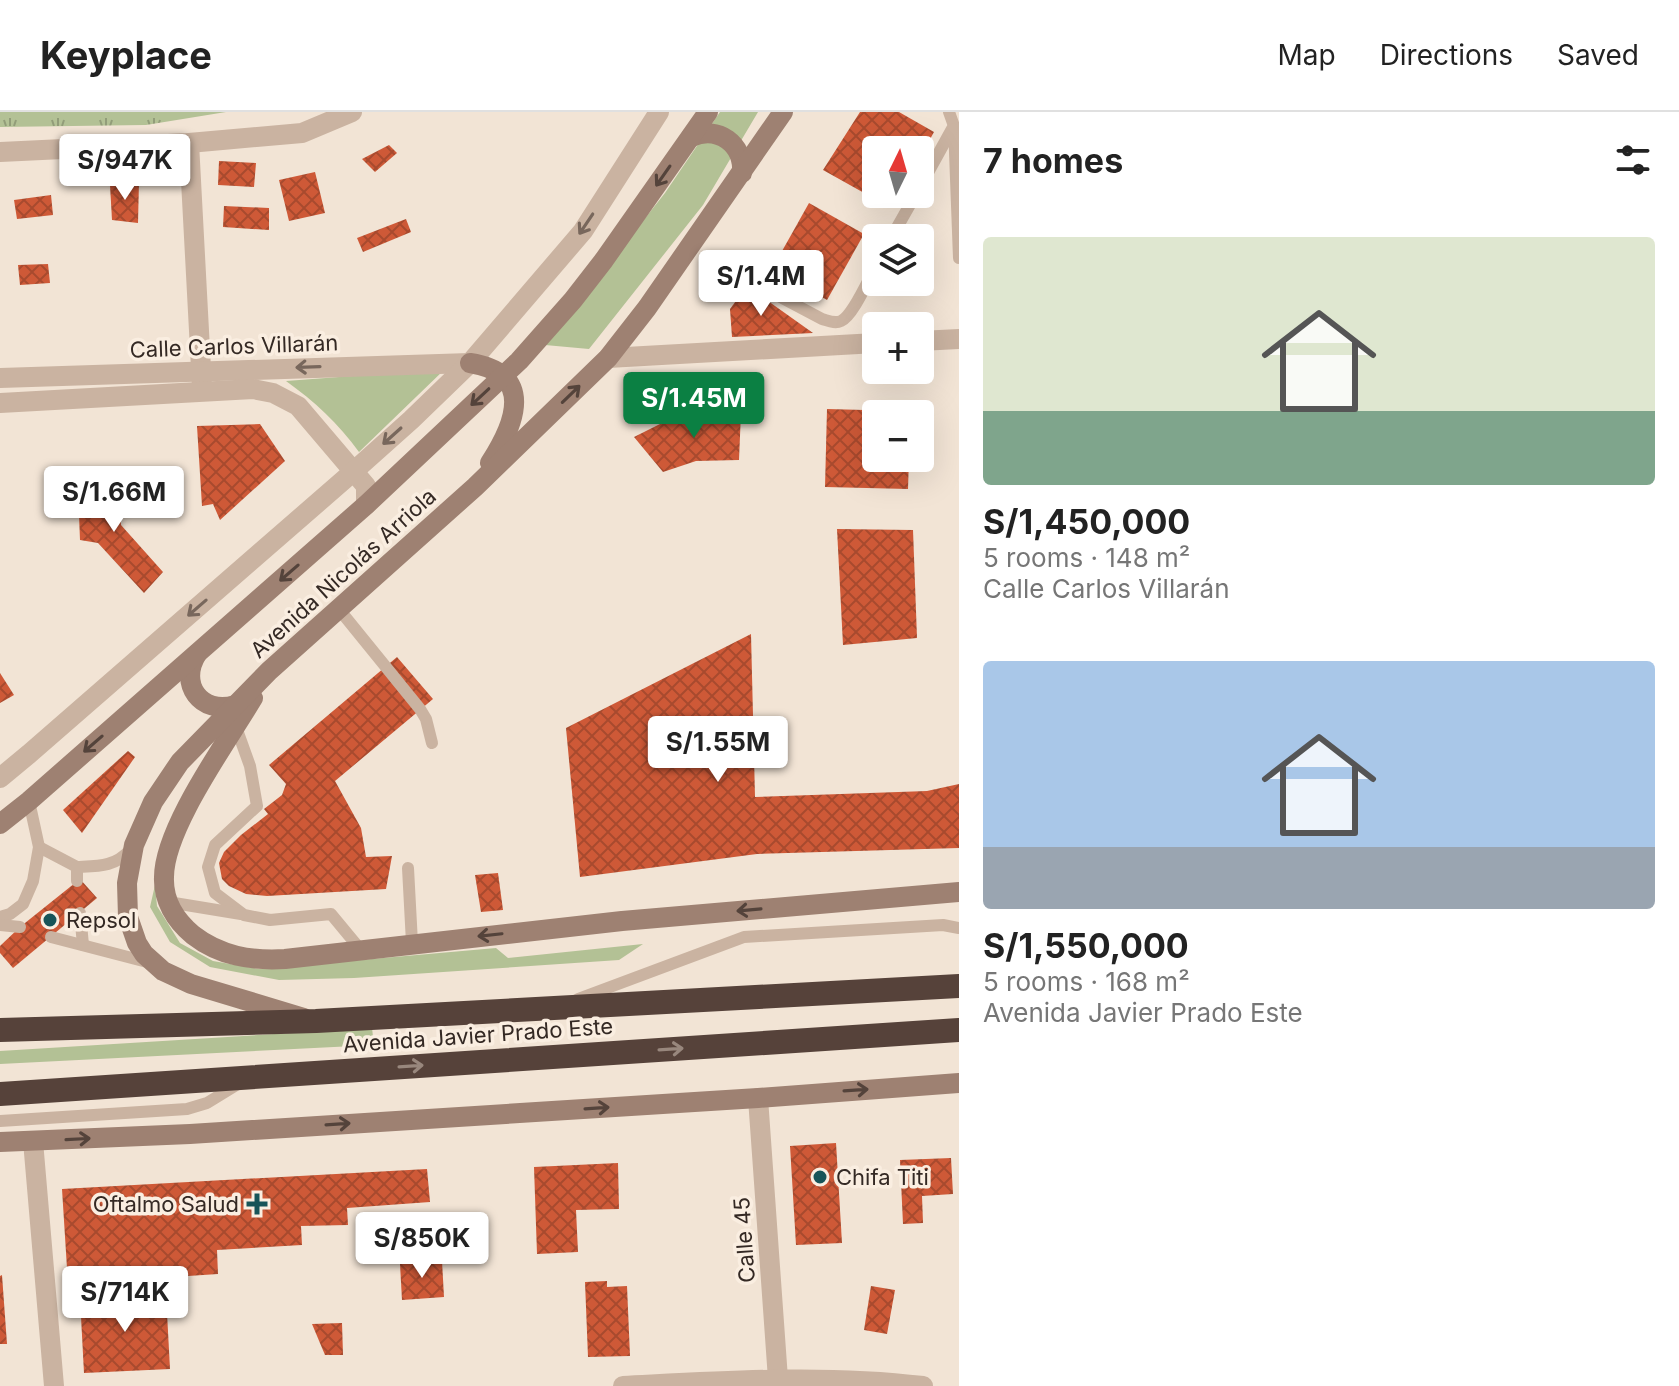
<!DOCTYPE html>
<html lang="en">
<head>
<meta charset="utf-8">
<style>
	body { margin:0; font-family:Inter,sans-serif; background:#f6f6f6; color:#222; height:100vh; display:flex; flex-direction:column; font-size:30px; white-space:nowrap }
	* { box-sizing:border-box; margin:0 }
	p { font-size:26px; color:#767676 }
	.icon { flex:none; width:44px; height:44px; fill:none; stroke:currentColor; stroke-width:2; stroke-linecap:round; stroke-linejoin:round }
	.map { position:relative; flex:1; overflow:hidden }
	.side { display:flex; flex-direction:column; background:#fff; width:720px }
	.side>* { flex:none }
	.needle { width:52px; rotate:5deg }
	.fabs { position:absolute; left:862px; top:24px; display:grid; gap:16px }
	.fabs a { display:grid; place-items:center; width:72px; height:72px; border-radius:8px; background:#fff; box-shadow:0 8px 32px #0002; font-size:40px }
	.price { position:absolute; translate:-50% -68px; padding:0 18px; border-radius:8px; background:#fff; color:#222; font-size:26px; line-height:52px; filter:drop-shadow(0 2px 4px #0008) }
	.price::after { content:''; position:absolute; left:50%; top:48px; width:24px; height:18px; margin-left:-12px; background:inherit; clip-path:polygon(0 0,100% 0,50% 100%) }
	.price.on { background:#0b8043; color:#fff }
	ul { padding:0; list-style:none }
	li { display:grid; align-content:center; gap:16px; height:424px; padding:0 24px }
	li span { display:grid; place-items:center; height:248px; border-radius:8px; color:#555 }
	li>.icon { margin-inline-start:auto }
	span .icon { width:144px; height:144px; fill:#fffc; stroke-width:1 }
	li b { font-size:34px }
	h2 { display:flex; justify-content:space-between; align-items:center; height:96px; padding:0 24px; font-size:34px }
	header { display:flex; align-items:center; gap:48px; box-sizing:border-box; height:112px; padding:0 40px; background:#fff; border-bottom:2px solid #e0e0e0 }
	header strong { font-size:38px }
	nav { display:flex; gap:44px; margin-inline-start:auto; font-size:28px }
	main { display:flex; flex:1; min-height:0 }
	.map>svg:first-child { display:block }
	.grass { fill:#b3c195 }
	.park { fill:url(#park-tufts) }
	.building { fill:url(#building-cross-hatch) }
	.lines { fill:none; stroke-linecap:round; stroke-linejoin:round }
	.service { stroke:#cab3a1; stroke-width:12 }
	.minor { stroke:#cab3a1; stroke-width:20 }
	.tertiary { stroke:#cab3a1; stroke-width:20 }
	.secondary { stroke:#9e8172; stroke-width:20 }
	.motorway { stroke:#56423a; stroke-width:24 }
	.oneway { stroke:#54433b }
	.oneway2 { stroke:#78675c }
	.oneway3 { stroke:#98877d }
	.poi-dot { fill:#185458; stroke:#faeee1; stroke-width:3 }
	.labels { text-anchor:middle; dominant-baseline:central; stroke-width:7; stroke-linejoin:round; paint-order:stroke }
	.street-label { font-size:22px; fill:#342924; stroke:#faeee1 }
	.poi-label { font-size:22px; fill:#342924; stroke:#faeee1; text-anchor:start }
</style>
</head>
<body>
<header>
<strong>Keyplace</strong>
<nav><a>Map</a><a>Directions</a><a>Saved</a></nav>
</header>
<main>
<div class="map">
<svg width="959" height="1274" viewBox="0 0 959 1274">
	<defs>
		<pattern id="park-tufts" width="24" height="20" patternUnits="userSpaceOnUse" patternTransform="scale(2)"><rect width="24" height="20" fill="#b3c195"/><path d="M3 7l-1-3M5 7V3M7 7l1-3M15 17l-1-3M17 17v-4M19 17l1-3" fill="none" stroke="#929d79"/></pattern>
		<pattern id="building-cross-hatch" width="8" height="8" patternUnits="userSpaceOnUse" patternTransform="scale(2)"><rect width="8" height="8" fill="#ce5937"/><path d="M0 0l8 8M0 8l8-8" fill="none" stroke="#a84a2e"/></pattern>
	</defs>
	<rect width="100%" height="100%" fill="#f2e4d5"/>
	<g class="grass">
		<path d="M720,0h38l-55,93 -114,144 -44,-4 120,-152z"/>
		<path d="M445,257l-86,83c-20,-28 -45,-51 -73,-71z"/>
		<path d="M155,773l2,21 23,37 33,18 46,8 237,-21 12,10 135,-14 -24,16 -265,18 -75,2 -69,-13 -40,-25 -20,-35z"/>
		<path d="M372,916l2,17 -374,19v-13z"/>
	</g>
	<path class="park" d="M0,0h226l-80,13 -146,2z"/>
	<g class="building">
		<path d="M860,0h39l35,20 -14,25v-7h-44v44h23l-8,14 -68,-38z"/>
		<path d="M389,33l8,8 -22,19 -13,-13z"/>
		<path d="M219,49l37,2 -2,24 -36,-2z"/>
		<path d="M315,60l10,41 -36,8 -10,-41z"/>
		<path d="M139,69l-1,42 -26,-3 -2,-35z"/>
		<path d="M51,83l2,20 -36,4 -3,-19z"/>
		<path d="M809,91l55,31 -37,66 -55,-31z"/>
		<path d="M224,94l45,2v22l-46,-3z"/>
		<path d="M406,107l5,13 -48,20 -6,-14z"/>
		<path d="M48,152l2,19 -30,2 -2,-20z"/>
		<path d="M747,174l66,47 -81,4 -2,-28z"/>
		<path d="M827,297l38,1 -1,32 12,1v15h33l-1,31 -83,-2z"/>
		<path d="M741,300l-2,48 -43,1 -33,11 -29,-35 28,-14 39,-9z"/>
		<path d="M260,312l25,37 -65,59 -7,-16 -11,2 -5,-80z"/>
		<path d="M118,373l3,40 42,47 -19,21 -46,-50 -18,-3 -2,-51z"/>
		<path d="M837,417l76,1 4,108 -74,7z"/>
		<path d="M751,522l4,163 172,-6 32,-7v64l-202,6 -177,23 -14,-149z"/>
		<path d="M397,545l36,42 -98,82 26,47 5,29 26,-1 -6,33 -119,7 -21,-2 -17,-8 -7,-7 -3,-16 5,-11 17,-17 27,-21 -4,-5 18,-14 4,-11 -17,-19z"/>
		<path d="M0,561l14,22 -14,8z"/>
		<path d="M128,639l7,6 -53,76 -19,-23z"/>
		<path d="M498,761l5,37 -22,2 -6,-37z"/>
		<path d="M80,767l17,19 -84,70 -13,-15v-7l20,-19z"/>
		<path d="M836,1031l6,100 -46,2 -6,-99z"/>
		<path d="M951,1046l2,36 -31,2 1,27 -20,1 -3,-64z"/>
		<path d="M618,1051l1,46 -43,1 2,42 -41,2 -3,-87z"/>
		<path d="M427,1057l3,33 -83,6 1,17 -47,1 1,19 -85,5 1,24 -150,10 -6,-95z"/>
		<path d="M442,1149l2,36 -42,3 -2,-36z"/>
		<path d="M2,1163l5,69h-7v-68z"/>
		<path d="M607,1169v6l20,-1 3,70 -42,1 -3,-75z"/>
		<path d="M871,1174l24,4 -8,44 -23,-4z"/>
		<path d="M166,1182l4,75 -86,4 -4,-75z"/>
		<path d="M342,1211l1,32h-18l-13,-31z"/>
	</g>
	<g class="lines">
		<g class="service">
			<path d="M949,0l5,14 5,132"/>
			<path d="M920,75l32,-58"/>
			<path d="M891,126l25,-44"/>
			<path d="M728,157l94,50c7,2 13,5 19,2 12,-5 28,-43 35,-55"/>
			<path d="M338,496l82,101 6,10 6,24"/>
			<path d="M236,615l14,39 7,40 -42,39 -7,22 7,26 29,22 26,5 61,-6 29,35"/>
			<path d="M39,735l38,20"/>
			<path d="M408,756l4,75"/>
			<path d="M77,769v-14c21,-1 38,0 53,-17"/>
			<path d="M168,790l73,12"/>
			<path d="M80,801l3,32"/>
			<path d="M0,805l10,-3 13,-10 10,-23 6,-34 -10,-46"/>
			<path d="M0,813l20,2"/>
			<path d="M51,825l100,26"/>
			<path d="M578,887l166,-62 199,-12 16,3"/>
			<path d="M0,1009l187,-12 20,-6 31,-19"/>
		</g>
		<g class="minor">
			<path d="M189,31l13,244"/>
			<path d="M0,40l189,-9 113,-10 50,-21"/>
			<path d="M758,986l20,281"/>
			<path d="M33,1029l21,245"/>
			<path d="M623,1274c100,-5 200,-12 300,0"/>
		</g>
		<g class="tertiary">
			<path d="M920,229l39,-2"/>
			<path d="M608,246l268,-15"/>
			<path d="M0,266l470,-15"/>
			<path d="M0,291l253,-14 20,4 25,13 68,80v19"/>
			<path d="M0,666l29,-24 325,-283 57,-51 59,-57 113,-132 76,-119"/>
		</g>
		<g class="secondary">
			<path d="M691,25c27,-12 53,7 51,36"/>
			<path d="M470,251c65,10 46,60 20,100"/>
			<path d="M197,542c-19,30 4,61 38,51"/>
			<path d="M253,586c-26,44 -89,130 -89,179 -1,23 11,43 29,58 27,21 58,26 92,24l337,-38 337,-29"/>
			<path d="M0,712l29,-23 337,-296 153,-144 54,-61 31,-40 104,-148"/>
			<path d="M304,906l-113,-34 -28,-13 -19,-17 -7,-11 -9,-26 -1,-34 7,-38 19,-43 27,-40 89,-91 206,-184 133,-129 39,-50 136,-196"/>
			<path d="M0,1030l190,-8 568,-36 201,-15"/>
		</g>
		<g class="motorway">
			<path d="M0,918l316,-9 643,-35"/>
			<path d="M0,982l959,-64"/>
		</g>
	</g>
	<defs><path id="oneway-shaft" d="M-6 0H5M1.5-3L5.5 0L1.5 3" fill="none" stroke-width="1.6" stroke-linecap="round" stroke-linejoin="round" transform="scale(2)"/></defs>
	<g class="oneway">
		<use href="#oneway-shaft" transform="translate(663 64) rotate(125)"/>
		<use href="#oneway-shaft" transform="translate(571 282) rotate(-44)"/>
		<use href="#oneway-shaft" transform="translate(480 285) rotate(137)"/>
		<use href="#oneway-shaft" transform="translate(289 461) rotate(139)"/>
		<use href="#oneway-shaft" transform="translate(93 632) rotate(139)"/>
		<use href="#oneway-shaft" transform="translate(749 798) rotate(175)"/>
		<use href="#oneway-shaft" transform="translate(490 823) rotate(174)"/>
		<use href="#oneway-shaft" transform="translate(856 978) rotate(-4)"/>
		<use href="#oneway-shaft" transform="translate(597 996) rotate(-4)"/>
		<use href="#oneway-shaft" transform="translate(338 1012) rotate(-4)"/>
		<use href="#oneway-shaft" transform="translate(78 1027) rotate(-3)"/>
	</g>
	<g class="oneway2">
		<use href="#oneway-shaft" transform="translate(586 112) rotate(124)"/>
		<use href="#oneway-shaft" transform="translate(308 255) rotate(178)"/>
		<use href="#oneway-shaft" transform="translate(392 324) rotate(138)"/>
		<use href="#oneway-shaft" transform="translate(197 496) rotate(139)"/>
	</g>
	<g class="oneway3">
		<use href="#oneway-shaft" transform="translate(671 937) rotate(-4)"/>
		<use href="#oneway-shaft" transform="translate(411 954) rotate(-4)"/>
	</g>
	<g class="poi-dot">
		<circle cx="50" cy="808" r="8"/>
		<circle cx="820" cy="1065" r="8"/>
		<path d="M253 1080h8v8h8v8h-8v8h-8v-8h-8v-8h8z"/>
	</g>
	<g class="labels">
		<g class="street-label">
			<text transform="translate(234 234) rotate(-2)">Calle Carlos Villarán</text>
			<text transform="translate(343 461) rotate(-42)">Avenida Nicolás Arriola</text>
			<text transform="translate(478 923) rotate(-4)">Avenida Javier Prado Este</text>
			<text transform="translate(744 1128) rotate(-94)">Calle 45</text>
		</g>
		<g class="poi-label">
			<text x="66" y="808">Repsol</text>
			<text x="836" y="1065">Chifa Titi</text>
			<text x="239" y="1092" text-anchor="end">Oftalmo Salud</text>
		</g>
	</g>
</svg>
<div class="fabs">
<a><svg class="needle" viewBox="-14 -14 28 28"><path d="M0-13l5 13h-10z" fill="#e53935"/><path d="M0 13l5-13h-10z" fill="#767676"/></svg></a>
<a><svg class="icon" aria-label="layers" viewBox="0 0 24 24"><path d="M12 4l9 5-9 5-9-5zM3 14l9 5 9-5"/></svg></a>
<a>+</a>
<a>−</a>
</div>
<b class="price" style="left:125px;top:90px">S/947K</b>
<b class="price" style="left:761px;top:206px">S/1.4M</b>
<b class="price on" style="left:694px;top:328px">S/1.45M</b>
<b class="price" style="left:114px;top:422px">S/1.66M</b>
<b class="price" style="left:718px;top:672px">S/1.55M</b>
<b class="price" style="left:422px;top:1168px">S/850K</b>
<b class="price" style="left:125px;top:1222px">S/714K</b>
</div>
<section class="side">
<h2>7 homes<svg class="icon" aria-label="filters" viewBox="0 0 24 24"><path d="M4 7h16M4 17h16"/><circle cx="9" cy="7" r="2"/><circle cx="15" cy="17" r="2"/></svg></h2>
<ul>
<li><span style="background:linear-gradient(#dfe7d0 70%,#7fa58c 0)"><svg class="icon" aria-label="home" viewBox="0 0 24 24"><path d="M3 11l9-7 9 7M6 9v11h12V9"/></svg></span><div><b>S/1,450,000</b><p>5 rooms · 148 m²</p><p>Calle Carlos Villarán</p></div></li>
<li><span style="background:linear-gradient(#a9c7e8 75%,#9aa5b1 0)"><svg class="icon" aria-label="home" viewBox="0 0 24 24"><path d="M3 11l9-7 9 7M6 9v11h12V9"/></svg></span><div><b>S/1,550,000</b><p>5 rooms · 168 m²</p><p>Avenida Javier Prado Este</p></div></li>
</ul>
</section>
</main>
</body>
</html>
